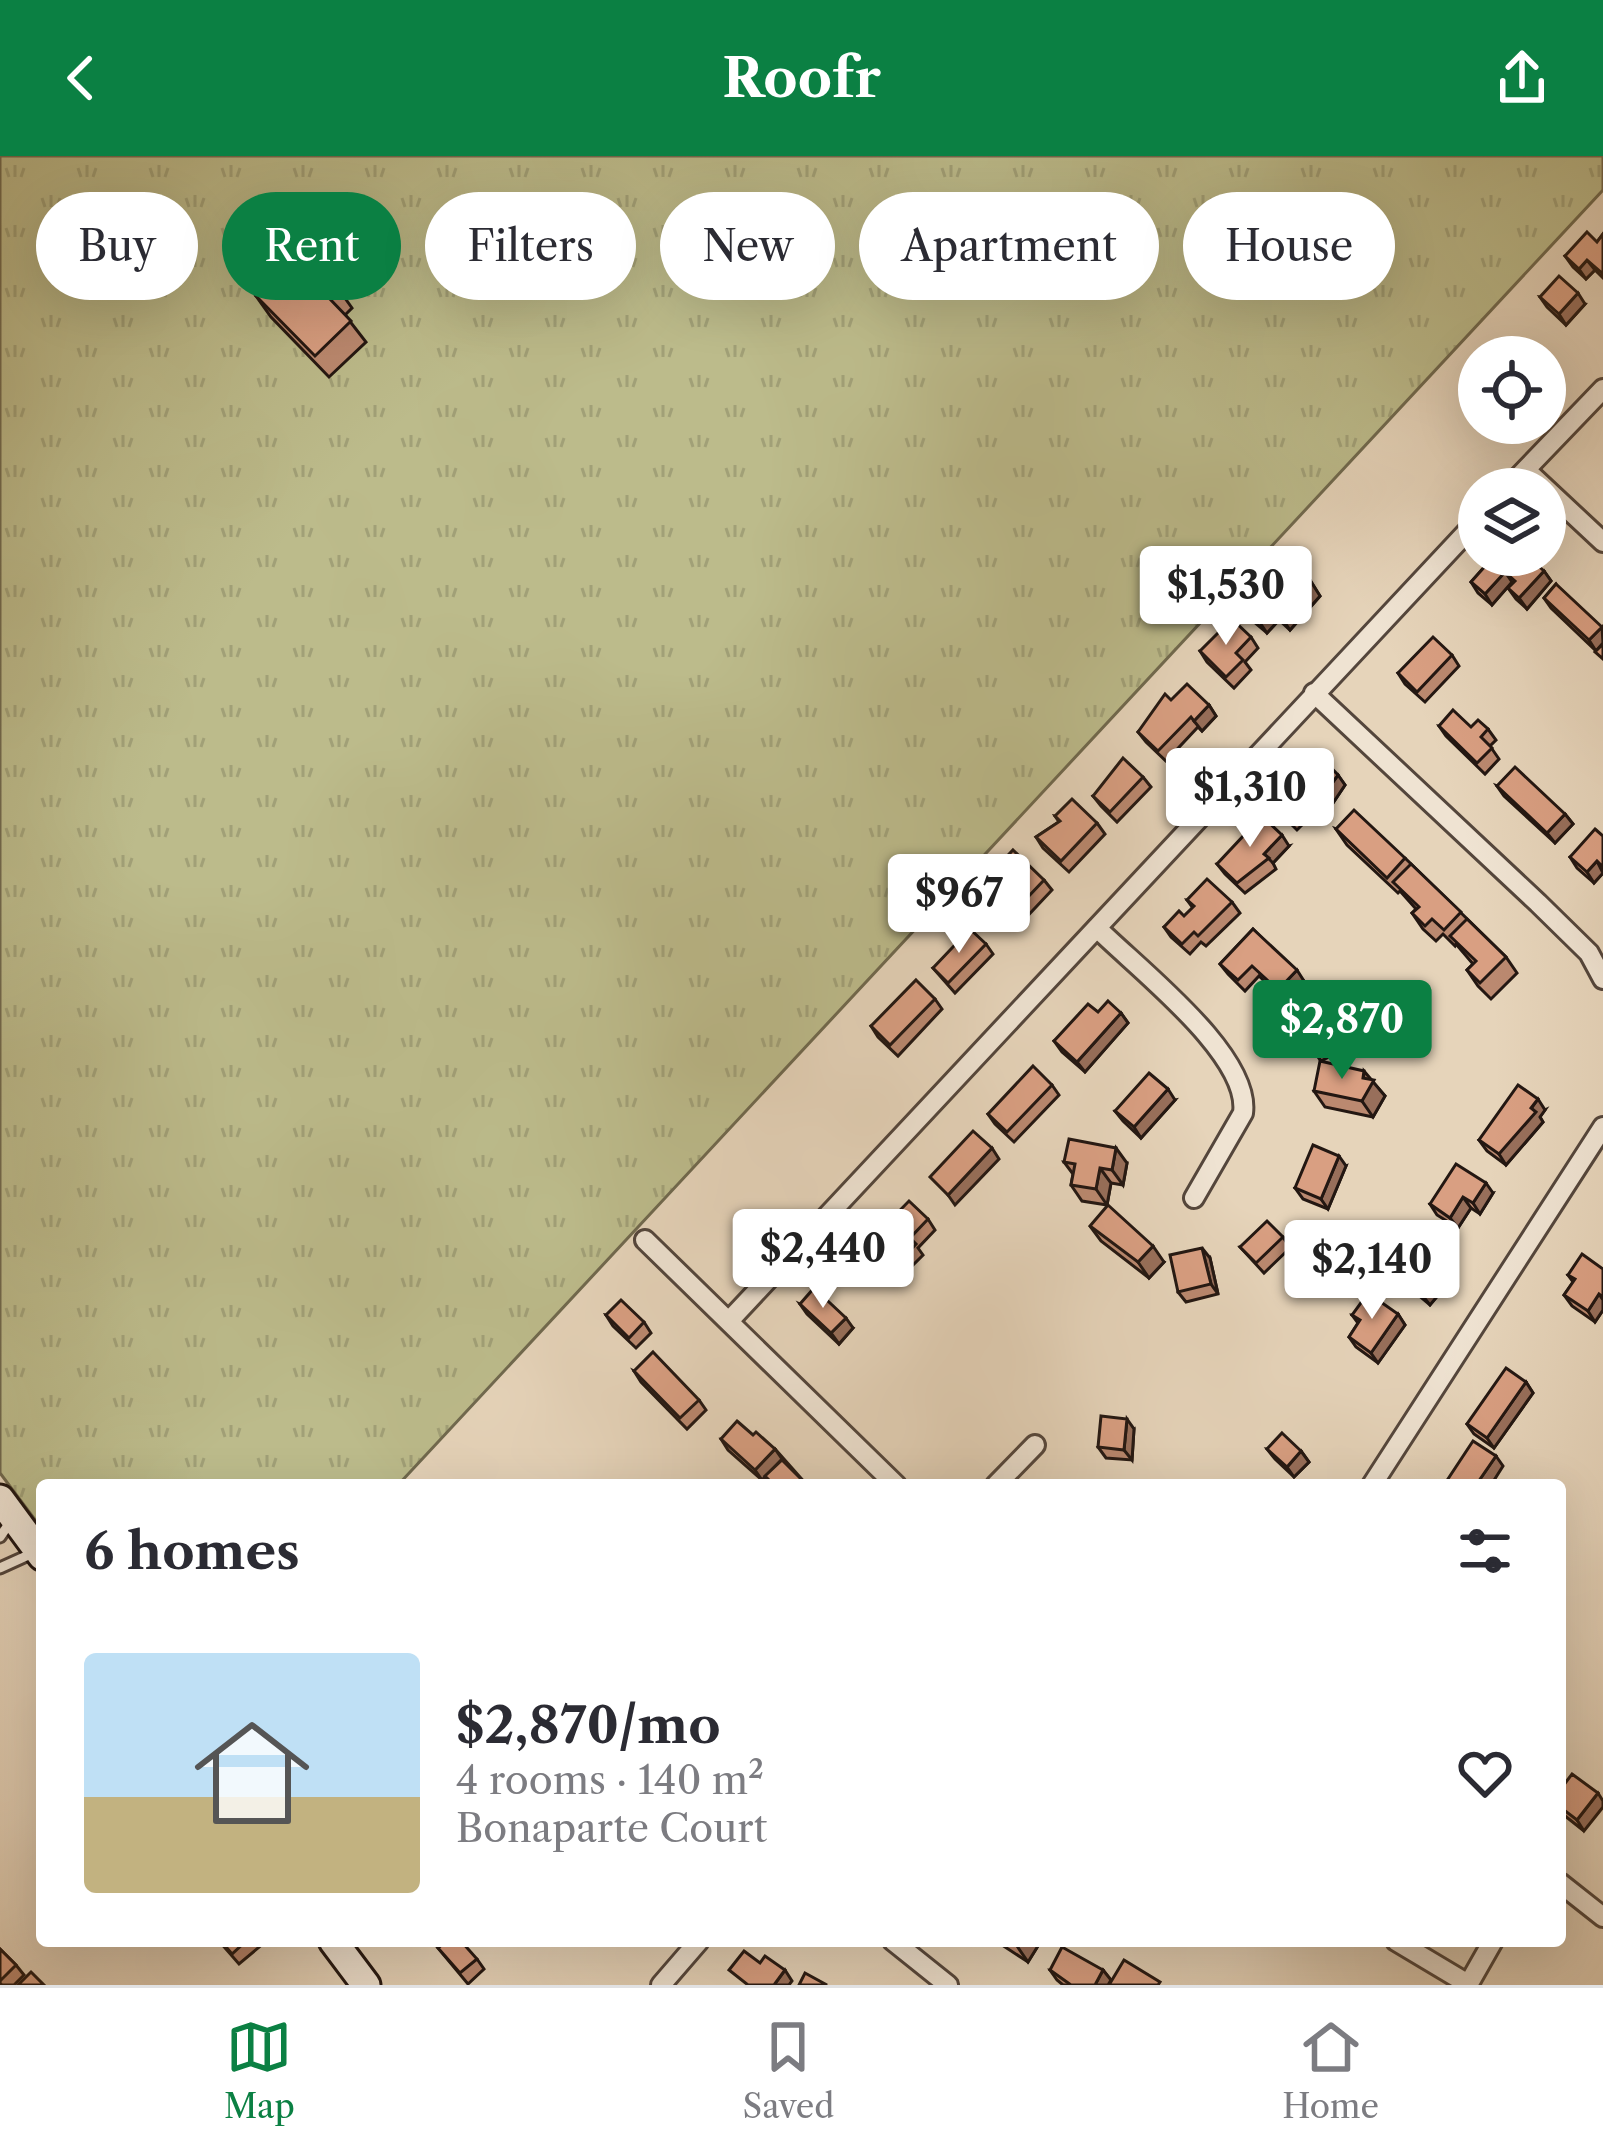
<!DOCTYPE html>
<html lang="en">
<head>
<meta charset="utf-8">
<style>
	body { margin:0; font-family:"Libre Caslon Text",serif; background:#f2f2f3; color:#2b2b33; height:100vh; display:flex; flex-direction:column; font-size:45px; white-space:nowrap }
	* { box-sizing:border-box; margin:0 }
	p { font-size:39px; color:#7c7c81 }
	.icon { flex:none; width:66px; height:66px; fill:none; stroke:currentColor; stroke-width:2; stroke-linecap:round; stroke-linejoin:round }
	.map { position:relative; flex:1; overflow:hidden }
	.drawer { position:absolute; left:36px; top:1323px; width:1530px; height:468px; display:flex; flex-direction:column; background:#fff; border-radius:12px; box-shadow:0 12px 48px #0002 }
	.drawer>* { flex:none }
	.banner { position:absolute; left:36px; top:36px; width:1533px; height:108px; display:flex; gap:24px }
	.tools { position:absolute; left:1458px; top:180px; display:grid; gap:24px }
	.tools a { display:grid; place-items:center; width:108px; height:108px; border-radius:50%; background:#fff; box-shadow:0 12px 48px #0002; font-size:60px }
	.price { position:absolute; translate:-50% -102px; padding:0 27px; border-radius:12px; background:#fff; color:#222; font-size:39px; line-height:78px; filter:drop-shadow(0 3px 6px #0008) }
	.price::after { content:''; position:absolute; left:50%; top:72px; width:36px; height:27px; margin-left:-18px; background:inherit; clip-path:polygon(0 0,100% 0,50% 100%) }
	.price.current { background:#0b8043; color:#fff }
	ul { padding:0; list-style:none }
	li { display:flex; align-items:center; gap:36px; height:300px; padding:0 48px }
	li span { display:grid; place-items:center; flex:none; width:336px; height:240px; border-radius:12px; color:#555 }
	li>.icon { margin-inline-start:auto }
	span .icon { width:144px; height:144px; fill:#fffc; stroke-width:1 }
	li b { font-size:51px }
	h2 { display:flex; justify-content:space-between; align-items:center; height:144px; padding:0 48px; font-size:51px }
	.chip { padding:0 42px; border-radius:54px; background:#fff; box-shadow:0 12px 48px #0002; font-size:42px; line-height:108px }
	.chip.current { background:#0b8043; color:#fff }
	header { display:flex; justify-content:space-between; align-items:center; height:156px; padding:0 48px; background:#0b8043; color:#fff; font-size:54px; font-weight:800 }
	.tabs { display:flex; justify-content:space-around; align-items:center; height:168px; border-top:3px solid #e1e1e2; background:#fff; font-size:33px; color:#7c7c81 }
	.tabs a { display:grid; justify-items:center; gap:6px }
	.tabs .current { color:#0b8043 }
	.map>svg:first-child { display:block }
	.grass { fill:url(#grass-tufts); stroke:#70694e; stroke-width:3 }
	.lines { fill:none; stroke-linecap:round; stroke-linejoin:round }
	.lane-casing { stroke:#54463c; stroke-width:15 }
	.street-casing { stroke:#54463c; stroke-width:24 }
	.secondary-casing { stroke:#231712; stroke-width:33 }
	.lane { stroke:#efe3d2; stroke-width:9 }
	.street { stroke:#efe3d2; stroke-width:18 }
	.secondary { stroke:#efe3d2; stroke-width:27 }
	.wall { fill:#bb8970; stroke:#231712; stroke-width:3 }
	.shaded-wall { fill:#986f5b; stroke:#231712; stroke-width:3 }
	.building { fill:#d99f82; stroke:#231712; stroke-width:3 }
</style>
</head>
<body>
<header><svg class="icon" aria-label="back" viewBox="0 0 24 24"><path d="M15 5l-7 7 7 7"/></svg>Roofr<svg class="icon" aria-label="share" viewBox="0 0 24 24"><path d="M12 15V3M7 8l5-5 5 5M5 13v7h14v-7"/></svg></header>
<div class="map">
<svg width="1603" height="1829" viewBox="0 0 1603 1829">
	<defs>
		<pattern id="grass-tufts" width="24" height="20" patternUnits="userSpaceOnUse" patternTransform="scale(3)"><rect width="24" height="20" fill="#bcbb8b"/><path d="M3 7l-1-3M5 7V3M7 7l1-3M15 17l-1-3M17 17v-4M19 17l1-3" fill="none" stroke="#a1a077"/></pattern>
	</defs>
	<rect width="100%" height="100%" fill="#e6d4ba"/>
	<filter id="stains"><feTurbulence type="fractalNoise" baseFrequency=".00167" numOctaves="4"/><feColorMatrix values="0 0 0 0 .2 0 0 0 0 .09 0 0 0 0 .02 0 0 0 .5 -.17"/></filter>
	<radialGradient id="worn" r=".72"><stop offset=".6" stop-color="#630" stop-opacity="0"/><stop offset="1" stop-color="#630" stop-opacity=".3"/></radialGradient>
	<path class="grass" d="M0,0h1603v34l-1205,1295h-356v44l-42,-56z"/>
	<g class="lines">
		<defs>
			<g id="lane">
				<path d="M0,1381l11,-16"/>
				<path d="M0,1412l33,-15"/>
			</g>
			<g id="street">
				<path d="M1526,314l77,72"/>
				<path d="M1507,333l96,-100"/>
				<path d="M1314,537l224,210 51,50 14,26"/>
				<path d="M1097,772c41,41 154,127 146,185l-49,85"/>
				<path d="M645,1084l251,245"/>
				<path d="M729,1165l750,-802"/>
				<path d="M996,1329l39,-40"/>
				<path d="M1372,1329l231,-358"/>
				<path d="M1560,1727l43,34"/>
				<path d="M893,1785l55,44"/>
				<path d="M1396,1785l72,43"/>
				<path d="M661,1829l38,-44"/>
				<path d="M1468,1829l25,-44"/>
			</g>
			<g id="secondary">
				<path d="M0,1343l42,57"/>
				<path d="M333,1785l33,44"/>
			</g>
		</defs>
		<use href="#lane" class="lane-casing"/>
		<use href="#street" class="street-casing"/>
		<use href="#secondary" class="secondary-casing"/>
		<use href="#lane" class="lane"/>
		<use href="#street" class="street"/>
		<use href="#secondary" class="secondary"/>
	</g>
	<g class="wall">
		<path d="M1603,78v44l-8,-8 -9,9 -13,-12 -8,-11 32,-14z"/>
		<path d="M319,129l18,2 15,21 -7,7 21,27 -37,35 -58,-60 -15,-21z"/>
		<path d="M1540,141l45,7 -19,21 -19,-18z"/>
		<path d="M1495,399l49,16 7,10 -24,28 -11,-10 -8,-11 4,-6 -20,23 -14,-12 -7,-11z"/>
		<path d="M1263,411l47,13 10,16 -30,34 -11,-10 -12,13 -20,-17 -11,-16 24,-12 10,-11z"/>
		<path d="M1556,428l40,67 -45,-43 -7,-10z"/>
		<path d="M1251,481l7,11 -13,14 6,8 -17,18 -27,-26 -7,-11z"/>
		<path d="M1452,499l7,11 -34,36 -20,-18 -7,-11z"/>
		<path d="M1171,544l38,5 7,11 -14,15 -4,-4 -32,34 -20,-19 -8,-10z"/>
		<path d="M1439,570l49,3 8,11 -6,6 9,13 -14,15 -39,-38z"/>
		<path d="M1338,619l7,10 -22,33 -7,-7 -19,19 -20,-20 -8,-10z"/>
		<path d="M1143,621l8,10 -34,35 -16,-16 -8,-10z"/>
		<path d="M1497,630l68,28 8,10 -18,19 -51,-47z"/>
		<path d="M1055,660l42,7 8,11 -36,38 -26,-24 -7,-11 23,-15z"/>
		<path d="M1336,673l69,29 101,99 11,16 -26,26 -13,-13 -11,-16 6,-6 -17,-20 -1,2 -12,-12 -7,7 -13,-12 -11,-16 4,-4 -16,-18 -2,2 -51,-48z"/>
		<path d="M1603,680v37l-9,10 -17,-15 -7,-11z"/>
		<path d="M1289,690l-16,17 3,6 -31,24 -20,-19 -8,-10z"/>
		<path d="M1044,724l8,10 -34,36 -31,-30 -8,-10z"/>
		<path d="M1187,744l45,2 8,11 -34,33 -5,-4 -11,12 -19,-17 -7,-10 20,-11 9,-8z"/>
		<path d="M1253,773l51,52 -19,20 -26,-25 -14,15 -17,-17 -8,-10z"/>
		<path d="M986,788l7,10 -38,39 -22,-25z"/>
		<path d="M1312,831l34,61 -25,13 -8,-11z"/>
		<path d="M935,843l7,10 -44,47 -20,-19 -7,-11z"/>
		<path d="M1098,856l23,1 7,10 -43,49 -23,-20 -8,-11z"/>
		<path d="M1370,923l15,17 -12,21 -48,-10 -11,-16z"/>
		<path d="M1052,929l7,10 -45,47 -19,-18 -7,-10z"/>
		<path d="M1175,944l-34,38 -18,-17 -8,-10z"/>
		<path d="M1545,954l-5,7 3,5 -37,43 -19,-14 -8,-11z"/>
		<path d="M1064,1006l63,1 -4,22 -12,-2 -4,22 -25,-4 -11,-16 2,-11z"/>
		<path d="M1346,1010l-18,43 -25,-10 -8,-11z"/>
		<path d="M1493,1037l-13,21 -9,-6 -13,20 -21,-13 -7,-11z"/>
		<path d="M928,1063l7,11 -17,18 5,7 -13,13 -6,-5 -15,15 -19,-18 -8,-11z"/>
		<path d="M1090,1070l74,36 -15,16 -48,-37z"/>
		<path d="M1283,1081l7,11 -26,25 -24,-26z"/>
		<path d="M1210,1102l8,36 -32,8 -8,-10z"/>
		<path d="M1447,1107l-5,7 8,11 -20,24 -31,-26 -8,-10z"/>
		<path d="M1603,1113v41l-8,12 -23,-16 -8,-11 9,-13 -5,-7z"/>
		<path d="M800,1148l53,24 -14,16 -32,-30z"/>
		<path d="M1398,1158l7,11 -27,38 -22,-16 -7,-10 9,-14 -6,-8z"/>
		<path d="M606,1159l38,7 7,11 -15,15 -23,-22z"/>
		<path d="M634,1215l65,29 7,10 -19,19 -46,-47z"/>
		<path d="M1526,1226l7,11 -39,55 -20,-14 -7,-10z"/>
		<path d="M1134,1273l-2,31 -26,-2 -8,-11z"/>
		<path d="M753,1279l22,14 32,36h-36l-5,-8 -4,3 -34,-30 -7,-11z"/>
		<path d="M1267,1293l34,2 8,11 -15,15 -19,-18z"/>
		<path d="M1560,1634l24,41 -24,-19z"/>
		<path d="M219,1785h43l2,2 -25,21z"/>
		<path d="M996,1785h45l-13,21z"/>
		<path d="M438,1792l39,11 7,10 -16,15z"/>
		<path d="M0,1793l16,16 8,10 -10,10h-12l-2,-2z"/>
		<path d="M1050,1814h53l8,10 -3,5h-45l-6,-5z"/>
	</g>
	<g class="shaded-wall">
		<path d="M1587,104l8,10 -9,9 -7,-10z"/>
		<path d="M1578,137l7,11 -19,21 -7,-11z"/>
		<path d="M1544,415l7,10 -24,28 -8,-11z"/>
		<path d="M1505,416l7,10 -20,23 -7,-11z"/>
		<path d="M1310,424l10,16 -30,34 -11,-16z"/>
		<path d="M1268,448l11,16 -12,13 -11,-16z"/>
		<path d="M1602,471l1,16 -7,8 -7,-11z"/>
		<path d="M1209,549l7,11 -14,15 -8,-10z"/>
		<path d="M1338,619l7,10 -22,33 -8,-11z"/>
		<path d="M1565,658l8,10 -18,19 -8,-10z"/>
		<path d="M1282,679l7,11 -16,17 -9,-9z"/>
		<path d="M1597,705l6,12 -9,10 -7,-11z"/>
		<path d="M1297,814l7,11 -19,20 -7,-11z"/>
		<path d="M1312,831l8,10 26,51 -8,-10z"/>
		<path d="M1121,857l7,10 -43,49 -8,-10z"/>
		<path d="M1364,915l21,25 -12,21 -11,-16z"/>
		<path d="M1168,933l7,11 -34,38 -7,-11z"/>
		<path d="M1538,943l7,11 -5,7 3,5 -37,43 -7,-11z"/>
		<path d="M992,992l7,11 -44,46 -7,-10z"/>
		<path d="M1116,992l11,15 -4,22 -11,-15z"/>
		<path d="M1339,1000l7,10 -18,43 -7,-10z"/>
		<path d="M1100,1012l11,15 -4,22 -11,-16z"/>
		<path d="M1486,1027l7,10 -13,21 -7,-11z"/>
		<path d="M1463,1041l8,11 -13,20 -8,-10z"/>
		<path d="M1153,1090l11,16 -15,16 -11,-16z"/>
		<path d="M1202,1092l8,10 8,36 -7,-10z"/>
		<path d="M1440,1096l7,11 -8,9 -7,-10z"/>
		<path d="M1442,1114l8,11 -20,24 -8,-10z"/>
		<path d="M1599,1138l4,6v10l-8,12 -7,-11z"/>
		<path d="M1398,1158l7,11 -27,38 -7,-10z"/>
		<path d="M846,1162l7,10 -14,16 -8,-11z"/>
		<path d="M1526,1226l7,11 -39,55 -7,-10z"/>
		<path d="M1127,1263l7,10 -2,31 -8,-10z"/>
		<path d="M775,1293l7,10 -20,21 -7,-10z"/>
		<path d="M1301,1295l8,11 -15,15 -7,-10z"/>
		<path d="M1496,1300l7,10 -12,19h-15z"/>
		<path d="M1598,1637l5,8v6l-19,24 -7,-11z"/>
		<path d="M1020,1785h21l-13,21 -11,-16z"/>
		<path d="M785,1814l7,11 -3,4h-15z"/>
		<path d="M1103,1814l8,10 -3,5h-13z"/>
	</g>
	<g class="building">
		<path d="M1587,76l10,10 6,-8v40l-16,-14 -8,9 -14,-13z"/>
		<path d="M294,103l25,26 8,-8 10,10 -9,10 23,24 -36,35 -59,-60z"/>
		<path d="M1559,120l19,17 -19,21 -19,-17z"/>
		<path d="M1277,395l33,29 -31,34 -11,-10 -12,13 -20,-17 17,-18 7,6 12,-14 -9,-7z"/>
		<path d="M1495,399h31l18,16 -25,27 -11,-10 7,-7 -10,-9 -20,22 -14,-12z"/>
		<path d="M1556,428l46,43 -13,13 -45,-42z"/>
		<path d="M1232,463l19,18 -15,16 7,7 -17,17 -26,-26z"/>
		<path d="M1433,481l19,18 -35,37 -19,-19z"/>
		<path d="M1603,488v15l-8,-7z"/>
		<path d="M1187,528l22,21 -15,16 -3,-4 -33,34 -20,-19 27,-38 6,6z"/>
		<path d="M1453,554l18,17 7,-7 10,9 -7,8 11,11 -15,15 -38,-37z"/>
		<path d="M1317,597l21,22 -23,32 -6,-6 -20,19 -20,-20 37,-28 -4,-4z"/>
		<path d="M1123,602l20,19 -33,35 -17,-16z"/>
		<path d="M1515,611l50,47 -18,19 -50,-47z"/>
		<path d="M1072,643l25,24 -36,38 -25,-24 24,-16 -5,-5z"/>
		<path d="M1354,654l51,48 -18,20 -51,-49z"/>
		<path d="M1262,660l20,19 -18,19 5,4 -32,25 -20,-19z"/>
		<path d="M1595,673l8,7v31l-6,-6 -10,11 -17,-15z"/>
		<path d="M1013,694l31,30 -34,36 -31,-30z"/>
		<path d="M1411,708l50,48 -17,18 -12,-11 -7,7 -13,-13 7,-6 -26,-25z"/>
		<path d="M1207,723l25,23 -34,34 -4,-4 -12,12 -18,-17 15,-16 5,5 10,-10 -7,-6z"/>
		<path d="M1467,763l39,38 -26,26 -13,-13 9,-9 -26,-25z"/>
		<path d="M970,773l16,15 -38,39 -15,-15z"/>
		<path d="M1253,773l44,41 -19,20 -26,-24 -14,14 -18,-16z"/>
		<path d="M916,824l19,19 -45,46 -19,-19z"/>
		<path d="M1312,831l26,51 -25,12 -26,-51z"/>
		<path d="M1108,845l13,12 -44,49 -23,-21 34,-37 10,8z"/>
		<path d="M1320,905l44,10 -1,7 11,2 -12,21 -48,-10z"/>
		<path d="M1033,910l19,19 -45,47 -19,-18z"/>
		<path d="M1149,917l19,16 -34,38 -19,-16z"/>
		<path d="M1518,929l20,14 -7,9 5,4 -37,42 -20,-14z"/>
		<path d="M973,975l19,17 -44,47 -18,-18z"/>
		<path d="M1069,983l47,9 -4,22 -12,-2 -4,21 -25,-4 4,-21 -11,-2z"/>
		<path d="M1313,989l26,11 -18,43 -26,-11z"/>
		<path d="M1456,1008l30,19 -13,20 -10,-6 -13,21 -20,-14z"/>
		<path d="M909,1045l19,18 -18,19 6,6 -13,14 -6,-6 -16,16 -19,-19z"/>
		<path d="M1108,1049l45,41 -15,16 -48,-36z"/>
		<path d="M1267,1065l16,16 -27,26 -16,-16z"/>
		<path d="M1419,1079l21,17 -8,10 10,8 -20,25 -31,-26z"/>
		<path d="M1202,1092l9,36 -33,8 -8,-37z"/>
		<path d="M1582,1098l21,15v28l-4,-3 -11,17 -24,-16 11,-16 -7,-4z"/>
		<path d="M814,1132l32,30 -15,15 -31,-29z"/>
		<path d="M1368,1137l30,21 -27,39 -22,-16 11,-17 -8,-5z"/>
		<path d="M621,1144l23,22 -15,16 -23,-23z"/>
		<path d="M653,1196l46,48 -19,18 -46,-47z"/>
		<path d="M1506,1212l20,14 -39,56 -20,-14z"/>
		<path d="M1101,1260l26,3 -3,31 -26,-3z"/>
		<path d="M737,1265l16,14 3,-3 19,17 -20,21 -34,-31z"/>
		<path d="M1282,1277l19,18 -14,16 -20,-18z"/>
		<path d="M1473,1285l23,15 -20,29h-32z"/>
		<path d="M782,1304l25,25h-33l-9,-9z"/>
		<path d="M1572,1618l26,19 -21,27 -17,-13v-17z"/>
		<path d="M221,1785h25l-14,13z"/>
		<path d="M446,1785h15l16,18 -17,14 -22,-25z"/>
		<path d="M1062,1791l41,23 -8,15h-24l-21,-15z"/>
		<path d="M0,1793l16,16 -15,15 -1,-1z"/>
		<path d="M744,1795l16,12 5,-7 20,14 -11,15h-26l-19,-15z"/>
		<path d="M1124,1804l36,22 -2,3h-49z"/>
		<path d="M31,1816l13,13h-26z"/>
		<path d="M805,1817l22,12h-28z"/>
	</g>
	<rect width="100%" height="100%" filter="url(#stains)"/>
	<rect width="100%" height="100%" fill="url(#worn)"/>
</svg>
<div class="tools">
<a><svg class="icon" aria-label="locate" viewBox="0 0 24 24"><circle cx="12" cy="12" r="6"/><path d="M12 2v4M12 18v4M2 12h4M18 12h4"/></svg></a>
<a><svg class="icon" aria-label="layers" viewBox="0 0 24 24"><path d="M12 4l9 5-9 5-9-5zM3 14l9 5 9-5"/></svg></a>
</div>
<b class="price" style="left:1226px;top:492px">$1,530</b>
<b class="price" style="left:1250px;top:694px">$1,310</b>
<b class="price" style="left:959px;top:800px">$967</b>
<b class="price current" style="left:1342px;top:926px">$2,870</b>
<b class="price" style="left:823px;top:1155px">$2,440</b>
<b class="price" style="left:1372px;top:1166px">$2,140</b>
<div class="banner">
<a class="chip">Buy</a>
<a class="chip current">Rent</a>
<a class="chip">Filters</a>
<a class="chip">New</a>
<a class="chip">Apartment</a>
<a class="chip">House</a>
</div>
<section class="drawer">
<h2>6 homes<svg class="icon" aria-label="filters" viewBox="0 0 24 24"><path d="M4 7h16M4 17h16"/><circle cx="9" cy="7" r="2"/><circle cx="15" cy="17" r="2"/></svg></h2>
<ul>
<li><span style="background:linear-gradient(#bfe0f5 60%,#c2b280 0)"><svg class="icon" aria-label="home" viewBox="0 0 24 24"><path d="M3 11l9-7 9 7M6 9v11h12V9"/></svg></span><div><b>$2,870/mo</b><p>4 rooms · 140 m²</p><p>Bonaparte Court</p></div><svg class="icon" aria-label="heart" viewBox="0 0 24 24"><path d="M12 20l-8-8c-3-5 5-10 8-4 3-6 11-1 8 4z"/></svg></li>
</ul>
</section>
</div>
<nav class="tabs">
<a class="current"><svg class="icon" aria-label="map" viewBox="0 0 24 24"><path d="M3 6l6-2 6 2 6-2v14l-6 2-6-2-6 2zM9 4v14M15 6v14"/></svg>Map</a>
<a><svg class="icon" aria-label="saved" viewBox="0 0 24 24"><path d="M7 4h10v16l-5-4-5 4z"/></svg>Saved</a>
<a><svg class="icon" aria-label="home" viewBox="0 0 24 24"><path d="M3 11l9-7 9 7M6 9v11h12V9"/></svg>Home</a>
</nav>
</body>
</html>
